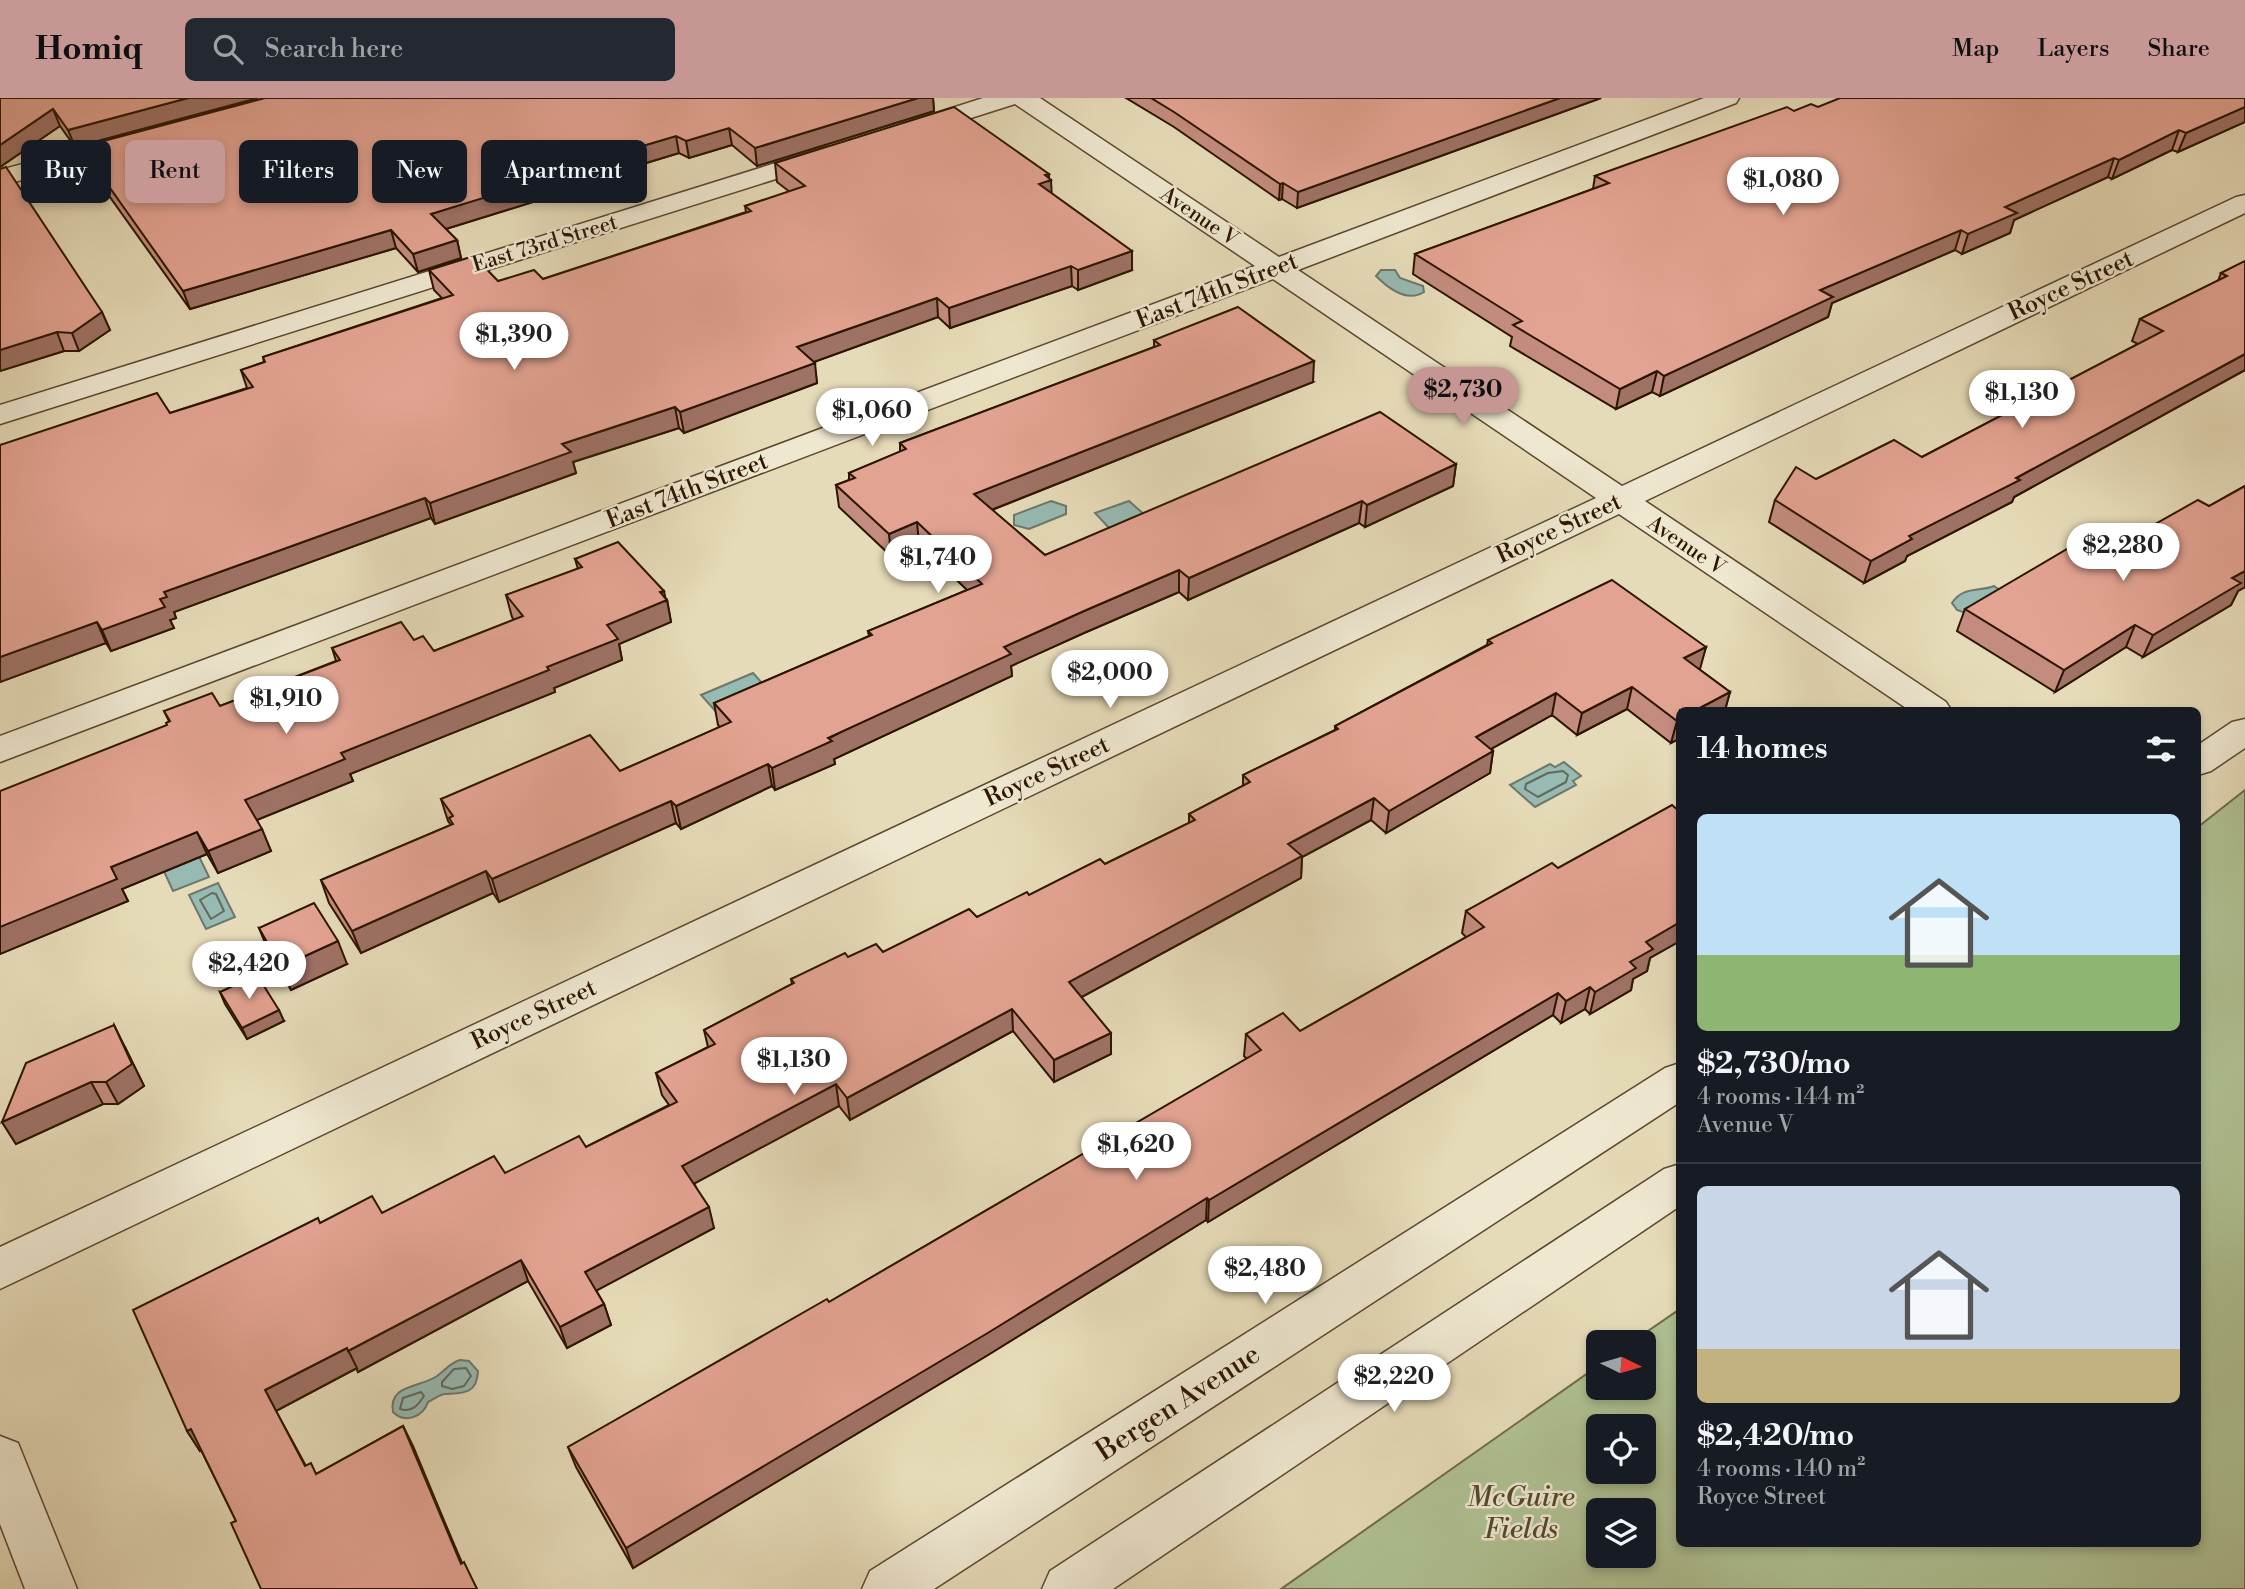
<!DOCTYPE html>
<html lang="en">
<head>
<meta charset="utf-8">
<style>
	body { margin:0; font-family:"Libre Bodoni",serif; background:#242831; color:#f1f3f6; height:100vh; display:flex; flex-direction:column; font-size:26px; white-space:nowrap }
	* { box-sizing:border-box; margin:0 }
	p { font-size:23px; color:#9ea1a6 }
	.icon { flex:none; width:38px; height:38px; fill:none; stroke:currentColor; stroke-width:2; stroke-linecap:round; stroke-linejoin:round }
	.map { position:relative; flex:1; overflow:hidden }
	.sheet { position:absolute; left:1676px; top:609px; width:525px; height:840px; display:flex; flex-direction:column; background:#171b24; border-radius:10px; box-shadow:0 4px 10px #0003 }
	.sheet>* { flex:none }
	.banner { position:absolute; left:21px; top:42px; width:665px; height:63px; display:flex; gap:14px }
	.needle { width:46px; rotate:95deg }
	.controls { position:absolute; left:1586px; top:1232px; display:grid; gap:14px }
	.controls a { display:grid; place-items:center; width:70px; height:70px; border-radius:10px; background:#171b24; box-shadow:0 4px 10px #0003; font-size:35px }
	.price { position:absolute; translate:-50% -60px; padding:0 16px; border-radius:24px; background:#fff; color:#222; font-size:23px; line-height:46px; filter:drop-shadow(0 2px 4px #0008) }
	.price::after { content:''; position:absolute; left:50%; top:42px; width:21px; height:16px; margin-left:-10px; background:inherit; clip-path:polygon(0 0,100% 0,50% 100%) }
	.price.current { background:#c59692; color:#111 }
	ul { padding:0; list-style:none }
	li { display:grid; align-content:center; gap:14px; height:371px; padding:0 21px }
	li+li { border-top:2px solid #363941 }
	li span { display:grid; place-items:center; height:217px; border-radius:10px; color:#555 }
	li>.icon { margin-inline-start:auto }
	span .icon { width:126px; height:126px; fill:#fffc; stroke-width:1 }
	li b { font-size:30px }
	h2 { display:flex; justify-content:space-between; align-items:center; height:84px; padding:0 21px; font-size:30px }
	.tag { padding:0 24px; border-radius:10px; background:#171b24; box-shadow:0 4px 10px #0003; font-size:24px; line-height:63px }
	.tag.current { background:#c59692; color:#111 }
	header { display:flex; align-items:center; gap:42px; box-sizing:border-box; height:98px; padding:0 35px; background:#c59692; color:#111 }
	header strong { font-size:33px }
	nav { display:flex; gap:38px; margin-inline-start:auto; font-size:24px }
	.search { width:490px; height:63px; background:#242831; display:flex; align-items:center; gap:18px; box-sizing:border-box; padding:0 24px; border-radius:10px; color:#9ea1a6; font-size:26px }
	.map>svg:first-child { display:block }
	.green { fill:#afc193; stroke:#6e6b4a; stroke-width:2; fill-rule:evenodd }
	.water { fill:#97bab3; stroke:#6c786b; stroke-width:2 }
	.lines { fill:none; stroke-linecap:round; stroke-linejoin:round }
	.shore { stroke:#62685a; stroke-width:2 }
	.minor-casing { stroke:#5a462e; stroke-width:3 }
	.minor { fill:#efe8d1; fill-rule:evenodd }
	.wall { fill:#c38c7e; stroke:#2c1500; stroke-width:2 }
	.shaded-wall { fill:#9f7266; stroke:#2c1500; stroke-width:2 }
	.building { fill:#e3a392; stroke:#2c1500; stroke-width:2 }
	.labels { text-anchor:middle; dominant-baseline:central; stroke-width:5; stroke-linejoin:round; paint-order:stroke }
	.far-street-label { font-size:21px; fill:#2c1500; stroke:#efe8d1 }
	.street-label { font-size:24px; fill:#2c1500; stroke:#efe8d1 }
	.near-street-label { font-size:28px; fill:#2c1500; stroke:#efe8d1 }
	.near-park-label { font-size:28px; font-style:italic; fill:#53492c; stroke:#efe8d1 }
</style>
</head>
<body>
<header>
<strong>Homiq</strong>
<div class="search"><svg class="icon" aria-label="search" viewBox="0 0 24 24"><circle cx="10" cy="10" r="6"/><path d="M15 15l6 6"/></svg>Search here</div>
<nav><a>Map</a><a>Layers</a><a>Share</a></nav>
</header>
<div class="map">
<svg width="2245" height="1491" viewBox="0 0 2245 1491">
	<rect width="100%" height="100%" fill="#e6dbb8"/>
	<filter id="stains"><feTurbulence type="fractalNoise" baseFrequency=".00286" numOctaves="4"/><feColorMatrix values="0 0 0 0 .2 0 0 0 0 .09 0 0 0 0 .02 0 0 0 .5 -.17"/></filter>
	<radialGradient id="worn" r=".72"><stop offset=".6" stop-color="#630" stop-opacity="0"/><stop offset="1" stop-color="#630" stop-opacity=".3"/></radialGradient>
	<path class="green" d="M2245,692v799h-964l317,-223v22h45v-46h-11l48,-33v235h518v-717zM1598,1328h45v46h-45zM1598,1412h45v46h-45z"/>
	<g class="water">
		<path d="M1381,172h14l5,8 23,8 1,6c-17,11 -36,-4 -48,-16z"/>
		<path d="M1051,403l15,5v8l-37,15 -15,-4v-10z"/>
		<path d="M1129,403l17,15 -35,14 -16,-17z"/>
		<path d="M1994,488l10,7 -36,21 -11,-4 -5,-7c11,-17 27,-11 42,-17z"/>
		<path d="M753,575l17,19 -52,22 -17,-19z"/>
		<path d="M1564,664l17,14 -8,5 3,4 -41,22 -25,-22 40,-21 5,3z"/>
		<path d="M192,744l17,35 -36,14 -16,-35z"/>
		<path d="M218,785l17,34 -29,12 -17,-34z"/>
		<path d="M460,1262l9,1 9,10c-1,24 -16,22 -33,23 -5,0 -12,6 -17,8 -5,15 -23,22 -35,10 -5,-28 27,-24 44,-36 9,-6 11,-12 23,-16z"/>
	</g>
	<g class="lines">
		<g class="shore">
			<path d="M1563,673l5,4 -2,7 -28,15 -13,-8 1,-5 22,-11z"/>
			<path d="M212,795l4,1 8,17 -13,8 -11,-19z"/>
			<path d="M466,1270l5,8 -7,10 -12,3 -10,-3v-4l12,-13z"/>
			<path d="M421,1294l3,4c-6,9 -12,17 -24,13l3,-11z"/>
		</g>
		<defs>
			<g id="minor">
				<path d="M983,0h57l239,159 425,-159h35l-3,5 -438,167 324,216 614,-289 9,-2v18l-600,288 301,201 5,8h-42l-290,-196 -1619,775v-42l1596,-749 -323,-219 -1273,483v-26l1255,-470 -240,-162 -104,33 -9,-3 -4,-5 4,-5z"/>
				<path d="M133,36l9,3 4,5 -4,5 -142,39v-16z"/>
				<path d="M827,49l9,3 4,5 -4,5 -836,264v-19z"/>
				<path d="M2245,621v29l-34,23 -13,4v-30l34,-23z"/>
				<path d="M1680,965v39l-746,487h-72l8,-18 795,-503z"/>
				<path d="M1680,1066v42l-567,383h-71l8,-18 614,-402z"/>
				<path d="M0,1338l18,7 59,146h-52l-25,-65z"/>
			</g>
		</defs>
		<use href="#minor" class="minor-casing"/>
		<use href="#minor" class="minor"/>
	</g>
	<g class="wall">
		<path d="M0,0h258l-183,49 -15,-21 -60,41z"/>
		<path d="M265,0h668l1,13 -177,55 -25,-21 -43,13 -10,-5 -115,35 1,4 -119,37 11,11 4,18 -43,14 -22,-24 -206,61 -103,-144 -6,-18z"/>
		<path d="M1126,0h475l-304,110 -15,-9 -3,1 -105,-73z"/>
		<path d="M2245,0v24l-67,30 -6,-2 -60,29 -4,-2 -94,43 -4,13 -48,21 -7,-4 -123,53 -4,14 -168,79 -8,-4 -36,17 -106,-63 2,-9 -99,-63 2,-20 178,-65 2,-13 199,-65 24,-4z"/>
		<path d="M775,65l274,15 2,15 81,77 -54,20 -6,-4 -122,42 -12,-11 -124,45 3,21 -133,50 -5,-5 -106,34 3,11 -141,51 -4,-6 -257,94 2,6 -6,2 4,8 -63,23 -5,-8 -106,39v-237l170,-32 77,-25 -6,-18 23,-8 -1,-5 179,-59 -8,-8 -5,-20 69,11 45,-2 203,-67 -1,-6 45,-14 -13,-10z"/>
		<path d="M0,71l110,161 -31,21h-15l-64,20z"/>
		<path d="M2245,163v109l-231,127 -2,5 -105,54 -2,5 -41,22 -95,-61 6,-22 41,-21 106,-22 216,-113 -6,-3 8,-22 78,-38 3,-8z"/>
		<path d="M1154,242l159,42 -321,128 53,45 411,-91 -3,22 -88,41 -6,-4 -171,77 -9,-8 -95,41 -73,33 1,10 -178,83 1,5 -60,26 -3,-4 -91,43 -5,-6 -177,79 -6,-9 -132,60 -32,-50 -8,-23 130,-55 -3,-4 -7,-22 179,-28 100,-44 -2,-2 -4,-22 155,-67 -1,-5 99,-41 -48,-46 -28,12 -52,-49 -3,-22 13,-5v-7l51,-21v-9l254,-96z"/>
		<path d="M2245,388v101l-7,4 -7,14 -88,52 -17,-10 -71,45 -98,-61 8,-22 244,-103z"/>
		<path d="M575,461l90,39 2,2 4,22 -52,22 3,16 -68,28 1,4 -205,82 3,7 -96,39 14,31 -53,22 -11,-19 -85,35 6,12 -128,53 167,-229 2,-4 -5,-10 56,-5 116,-45 -4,-13 82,-8 20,11 80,-31 -2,-3 -6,-22 72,-26z"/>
		<path d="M1488,542l218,7 -7,22 31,23 -5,18h-45v28l-9,5 -44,-34 -50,26 -25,-20 -61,34 2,2 -3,22 -104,60 -15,-13 -69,37 -1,21 -220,119 30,57 -57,28 -41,-51 -163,89 -11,-14 -145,77 20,45 -118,62 8,14 7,21 -44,23 -39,-67 -170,91 -1,-4 -81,43 30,55 11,8 86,-48 59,137 15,26 -241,-68 -35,-71 -1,1 -13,-20 133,-208 62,-10 204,-66 83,-42 -7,-10 -6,-22 52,-26 -4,-17 88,-46 -1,-5 57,-22 35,-5 94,-35 128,-53 84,-41v-9l54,-28v-11l92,-45v-4l152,-81z"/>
		<path d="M1680,714v129l-30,17 -3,13 -14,8 -2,11 -41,24 -5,-5 -24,14 -8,-8 -345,207 -2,-2 -218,135 -355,213 -57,-101 -8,-20 261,-145 418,-243 -3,-3 2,-22 54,-3 166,-94 -4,-4 4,-22z"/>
		<path d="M259,830l88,36 -56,26 -23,-40z"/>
		<path d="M220,894l64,29 -37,18 -22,-35z"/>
		<path d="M125,949l19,39 -26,18h-15l-87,40 -14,-22z"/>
	</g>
	<g class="shaded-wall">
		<path d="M188,0h70l-183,49 -7,-17z"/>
		<path d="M918,0h15l1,13 -177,55 -2,-18z"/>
		<path d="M1560,0h41l-304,110 1,-16z"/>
		<path d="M2245,9v15l-67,30 8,-19z"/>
		<path d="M53,11l7,17 -60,41v-22z"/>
		<path d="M729,30l3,17 -43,13 -3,-17z"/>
		<path d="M2179,32l-7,20 -60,29 7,-19z"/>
		<path d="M676,38l3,17 -115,35 1,4 -129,40 -5,-18 127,-43z"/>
		<path d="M2114,60l-6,19 -94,43 -4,13 -48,21 6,-20 37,-27z"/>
		<path d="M1049,76v7l2,-1 1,19 -13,-15 6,-9z"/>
		<path d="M1283,85l-1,16 -3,1 1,-16z"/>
		<path d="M391,132l5,18 -206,61 -7,-18z"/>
		<path d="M1961,132l-6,20 -123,53 -4,14 -168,79 4,-20 156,-86z"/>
		<path d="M457,142l4,18 -43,14 -5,-18z"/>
		<path d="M1132,153v19l-54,20v-20z"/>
		<path d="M1071,168l1,20 -122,42 -1,-20z"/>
		<path d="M937,200l1,19 -138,50 -3,-20z"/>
		<path d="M102,214l8,18 -31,21 -7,-18z"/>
		<path d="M57,234l7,19 -64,20v-21z"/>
		<path d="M2245,256v16l-231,127 -2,5 -105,54 -2,5 -41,22 7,-22 38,-25z"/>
		<path d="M1314,263l-1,21 -337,134 -2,-22z"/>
		<path d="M815,265l2,20 -133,50 -4,-21z"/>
		<path d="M1657,273l-5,21 -36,17 4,-20z"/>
		<path d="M675,309l4,21 -106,34 3,11 -141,51 -5,-21 132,-59z"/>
		<path d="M1456,366l-3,22 -88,41 2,-22z"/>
		<path d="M425,400l6,20 -257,94 2,6 -6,2 4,8 -63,23 -9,-21 58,-31 4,-7z"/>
		<path d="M1362,403l-3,22 -171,77 1,-22z"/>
		<path d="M917,424l2,22 -28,12 -2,-22z"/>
		<path d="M1179,472v22l-95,41 -73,33 1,10 -178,83 1,5 -60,26 -3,-22 232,-121 80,-36z"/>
		<path d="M2245,473v16l-7,4 -7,14 -88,52 10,-22 79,-57z"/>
		<path d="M664,493l2,10 1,-1 4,22 -52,22 3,16 -68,28 1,4 -205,82 3,7 -99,40 -9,-21 96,-47 206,-86 60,-42z"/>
		<path d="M97,524l9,21 -106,39v-25z"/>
		<path d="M2135,527l-9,22 -71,45 9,-22z"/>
		<path d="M1706,549l-6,22 -21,11 5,-22z"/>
		<path d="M1632,589l-5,22 -50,26 5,-22z"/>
		<path d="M1730,594l-5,18h-29z"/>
		<path d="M1556,595l-4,22 -79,44 3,-22z"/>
		<path d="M1680,621v19l-9,5 6,-22z"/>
		<path d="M1493,653l-3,22 -104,60 3,-22z"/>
		<path d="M768,666l4,22 -91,43 -5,-23z"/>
		<path d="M1374,700l-3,22 -69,37 -1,21 -232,126v-22l219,-138z"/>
		<path d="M671,703l5,22 -177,79 -7,-23z"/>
		<path d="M262,731l9,22 -53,22 -10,-22z"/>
		<path d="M197,734l10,22 -85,35 6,12 -128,53v-27l111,-60z"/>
		<path d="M486,773l7,22 -132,60 -9,-22z"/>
		<path d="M1680,824v19l-30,17 -3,13 -14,8 -2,11 -41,24 5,-22 35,-30 16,-20z"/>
		<path d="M338,843l9,23 -56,26 -10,-23z"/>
		<path d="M1590,889l-5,22 -24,14 5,-22z"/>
		<path d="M1558,895l-5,22 -345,207 1,-22z"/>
		<path d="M1012,911l1,22 -163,89 -3,-22z"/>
		<path d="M279,912l5,11 -37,18 -5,-11z"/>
		<path d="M114,927l30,61 -26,18 -12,-22z"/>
		<path d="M1111,935v21l-57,28v-22z"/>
		<path d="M91,984l12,22 -87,40 -14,-22z"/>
		<path d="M836,986l3,22 -151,81 -6,-21z"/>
		<path d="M1207,1100l-1,22 -218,135 -355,213 -7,-20z"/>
		<path d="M709,1109l5,21 -122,65 -7,-21z"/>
		<path d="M521,1162l7,21 -170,91 -10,-21z"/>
		<path d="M604,1206l7,21 -44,23 -7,-21z"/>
		<path d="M347,1250l10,20 -81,43 -11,-21z"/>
		<path d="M403,1328l10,20 57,137 -9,-19z"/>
		<path d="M191,1331l12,20 -3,2 -13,-20z"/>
	</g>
	<g class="building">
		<path d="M0,0h188l-120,32 -15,-21 -53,36z"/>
		<path d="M265,0h653l-163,50 -26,-20 -43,13 -10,-5 -118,35 3,3 -130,40 26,26 -44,14 -22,-24 -208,61 -102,-144z"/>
		<path d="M1151,0h409l-262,94 -15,-9 -3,1 -106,-72z"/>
		<path d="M1840,0h405v9l-59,26 -7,-3 -60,30 -5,-2 -109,49 12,6 -49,21 -7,-4 -141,60 13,7 -169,79 -7,-5 -37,18 -107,-64 9,-4 -107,-67 194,-71 -14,-7 192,-69 7,4 17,-7 7,3z"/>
		<path d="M954,9l95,67 -4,1 6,5 -12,4 93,67 -54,19 -7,-4 -122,42 -12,-10 -140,49 18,16 -135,49 -5,-5 -113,37 9,8 -141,51 -5,-5 -261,94 3,5 -7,2 5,8 -63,23 -5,-8 -97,35v-212l157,-52 13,20 83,-26 -12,-17 24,-8 -2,-5 190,-62 -24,-25 45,-14 24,25 36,-11 9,9 208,-68 -6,-5 60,-20 -30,-23z"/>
		<path d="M6,69l96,145 -30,21 -15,-1 -57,18v-181z"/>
		<path d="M2245,163v93l-229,124 4,2 -111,56 3,3 -41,22 -96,-61 21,-33 20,12 78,-39 28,17 241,-126 -23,-12 87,-43 -6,-3z"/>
		<path d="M1238,209l76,54 -340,133 71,61 335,-143 76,52 -89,41 -5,-4 -173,77 -10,-8 -95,41 -80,36 7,7 -183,84 4,3 -60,27 -4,-4 -92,42 -5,-5 -179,78 -6,-8 -134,60 -31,-51 132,-56 -4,-6 4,-2 -12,-17 149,-64 30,36 111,-49 -17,-19 158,-68 -4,-4 114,-47 -65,-62 -28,12 -53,-49 19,-7 -6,-5 57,-24 -6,-6 260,-98 -6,-5z"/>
		<path d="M2245,388v85l-13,7 9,5 -88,52 -18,-10 -71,45 -99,-61 136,-80 22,13 75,-42 11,6z"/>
		<path d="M618,444l46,49 -4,1 7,8 -60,25 11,14 -71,28 2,3 -208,83 4,6 -100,41 17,29 -54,22 -11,-19 -86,35 6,12 -117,48v-136l167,-66 -1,-2 4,-2 -6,-10 48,-18 8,13 120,-46 -8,-12 69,-26 13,18 9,-4 11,15 89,-35 -17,-21 76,-28 -7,-8z"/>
		<path d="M1612,482l94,67 -22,11 46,34 -34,18h-16v9l-3,2 -45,-34 -50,26 -26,-20 -80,44 17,14 -104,60 -15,-13 -86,46 14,12 -233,126 42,51 -57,27 -42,-51 -165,89 -11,-14 -154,82 27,41 -124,65 19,32 -44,23 -39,-67 -173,91 -1,-3 -82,42 40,76 6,-3 5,11 87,-48 58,138 3,-2 13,27h-216l-30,-66 5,-2 -45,-92 -4,2 -54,-121 185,-92 2,5 52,-27 10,17 112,-57 11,17 74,-37 7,11 91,-45 -21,-29 59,-29 -11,-14 90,-47 -3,-4 54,-26 3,4 28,-13 7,8 86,-43 8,8 50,-25 2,3 71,-36 5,5 90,-44 -6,-6 61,-32 -7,-7 95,-46 -3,-3 157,-83 -4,-3z"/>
		<path d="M1672,707l8,7v110l-34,20 7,7 -23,13 6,6 -41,24 -5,-5 -24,14 -8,-8 -349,207 -2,-2 -221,136 -360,214 -58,-101 259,-148 2,3 432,-252 -15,-16 37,-21 17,18 184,-104 -18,-16 86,-48 6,5z"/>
		<path d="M314,805l24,38 -57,26 -22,-39z"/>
		<path d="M257,877l22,35 -37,18 -22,-36z"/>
		<path d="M114,927l18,39 -26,18h-15l-89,40 24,-59z"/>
	</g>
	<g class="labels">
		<g class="far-street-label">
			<text transform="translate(1199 119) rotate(34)">Avenue V</text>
			<text transform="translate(545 146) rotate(-17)">East 73rd Street</text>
			<text transform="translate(1686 448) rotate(34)">Avenue V</text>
		</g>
		<g class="street-label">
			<text transform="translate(2071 188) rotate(-25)">Royce Street</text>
			<text transform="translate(1217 193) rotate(-21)">East 74th Street</text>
			<text transform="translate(687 393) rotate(-21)">East 74th Street</text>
			<text transform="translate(1559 431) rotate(-25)">Royce Street</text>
			<text transform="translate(1047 674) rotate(-25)">Royce Street</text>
			<text transform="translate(534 917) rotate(-25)">Royce Street</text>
		</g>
		<g class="near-street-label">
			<text transform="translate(1178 1305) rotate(-33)">Bergen Avenue</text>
		</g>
		<g class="near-park-label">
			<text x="1521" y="1399">McGuire<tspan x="1521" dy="32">Fields</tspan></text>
		</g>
	</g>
	<rect width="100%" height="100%" filter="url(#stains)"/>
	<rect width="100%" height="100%" fill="url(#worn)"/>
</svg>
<div class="controls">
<a><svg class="needle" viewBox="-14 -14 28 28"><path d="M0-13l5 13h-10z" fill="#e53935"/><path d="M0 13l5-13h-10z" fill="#9ea1a6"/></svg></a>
<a><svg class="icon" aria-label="locate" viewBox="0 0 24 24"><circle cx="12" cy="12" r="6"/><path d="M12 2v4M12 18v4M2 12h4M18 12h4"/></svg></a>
<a><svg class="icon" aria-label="layers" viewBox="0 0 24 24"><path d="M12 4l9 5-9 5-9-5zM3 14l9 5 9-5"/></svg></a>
</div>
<b class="price" style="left:1783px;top:119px">$1,080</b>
<b class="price" style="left:514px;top:274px">$1,390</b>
<b class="price current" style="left:1463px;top:329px">$2,730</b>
<b class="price" style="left:2022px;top:332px">$1,130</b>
<b class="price" style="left:872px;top:350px">$1,060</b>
<b class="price" style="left:2123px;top:485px">$2,280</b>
<b class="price" style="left:938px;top:497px">$1,740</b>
<b class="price" style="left:1110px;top:612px">$2,000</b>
<b class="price" style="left:286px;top:638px">$1,910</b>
<b class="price" style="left:249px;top:903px">$2,420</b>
<b class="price" style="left:794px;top:999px">$1,130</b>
<b class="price" style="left:1136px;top:1084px">$1,620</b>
<b class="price" style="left:1265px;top:1208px">$2,480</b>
<b class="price" style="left:1394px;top:1316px">$2,220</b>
<div class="banner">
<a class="tag">Buy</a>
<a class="tag current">Rent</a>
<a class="tag">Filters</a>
<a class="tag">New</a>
<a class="tag">Apartment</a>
</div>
<section class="sheet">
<h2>14 homes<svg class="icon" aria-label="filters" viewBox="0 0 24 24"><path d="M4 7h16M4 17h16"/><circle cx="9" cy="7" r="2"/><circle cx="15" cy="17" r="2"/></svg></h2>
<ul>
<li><span style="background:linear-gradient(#bfe0f5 65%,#8fb573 0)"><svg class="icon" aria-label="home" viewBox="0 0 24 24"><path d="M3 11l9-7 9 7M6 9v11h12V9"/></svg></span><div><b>$2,730/mo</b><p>4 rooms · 144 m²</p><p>Avenue V</p></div></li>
<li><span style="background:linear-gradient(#c9d6e8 75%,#c2b280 0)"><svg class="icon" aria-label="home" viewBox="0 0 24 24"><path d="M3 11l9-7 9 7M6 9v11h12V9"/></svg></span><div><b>$2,420/mo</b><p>4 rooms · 140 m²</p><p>Royce Street</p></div></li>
</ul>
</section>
</div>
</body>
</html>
